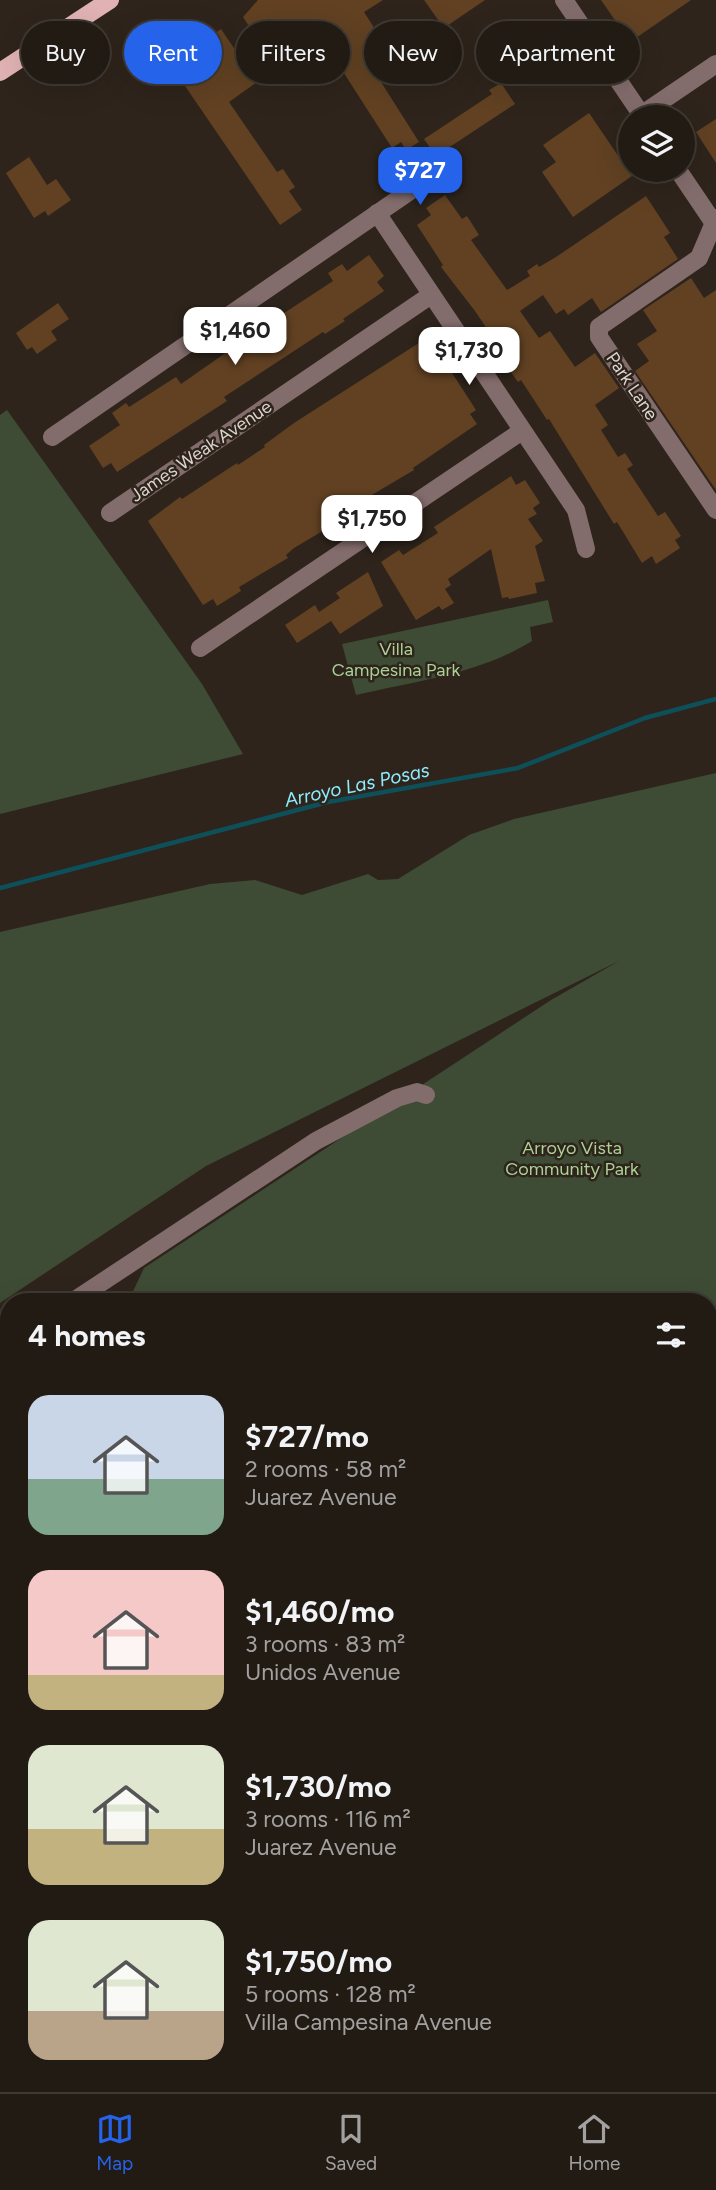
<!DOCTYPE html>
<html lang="en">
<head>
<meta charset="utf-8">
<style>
	body { margin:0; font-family:Figtree,sans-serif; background:#2e2822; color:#f1f3f6; height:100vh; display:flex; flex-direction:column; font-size:26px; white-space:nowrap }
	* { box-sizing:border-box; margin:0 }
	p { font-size:23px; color:#a2a1a0 }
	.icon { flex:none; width:38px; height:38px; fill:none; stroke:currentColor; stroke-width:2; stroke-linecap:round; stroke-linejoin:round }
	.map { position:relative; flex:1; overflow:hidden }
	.side { position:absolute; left:0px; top:1293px; width:718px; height:800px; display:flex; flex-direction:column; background:#221b14; border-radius:28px 28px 0 0; box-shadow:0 7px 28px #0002,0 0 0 2px #3f3934 }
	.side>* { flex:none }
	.top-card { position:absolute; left:21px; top:21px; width:676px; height:63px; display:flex; gap:14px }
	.buttons { position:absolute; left:618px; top:105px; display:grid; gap:14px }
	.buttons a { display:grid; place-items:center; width:77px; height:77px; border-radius:50%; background:#221b14; box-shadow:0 7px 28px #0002,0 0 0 2px #3f3934; font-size:35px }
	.price { position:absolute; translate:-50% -60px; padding:0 16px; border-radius:14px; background:#fff; color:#222; font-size:23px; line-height:46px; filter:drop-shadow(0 2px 4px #0008) }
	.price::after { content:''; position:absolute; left:50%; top:42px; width:21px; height:16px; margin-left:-10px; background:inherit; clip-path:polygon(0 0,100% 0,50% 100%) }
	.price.on { background:#2563eb; color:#fff }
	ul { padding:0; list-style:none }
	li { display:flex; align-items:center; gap:21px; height:175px; padding:0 28px }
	li span { display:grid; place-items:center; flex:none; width:196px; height:140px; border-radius:21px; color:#555 }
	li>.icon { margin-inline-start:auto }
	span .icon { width:84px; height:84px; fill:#fffc; stroke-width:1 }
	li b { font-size:30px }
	h2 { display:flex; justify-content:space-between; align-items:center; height:84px; padding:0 28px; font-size:30px }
	.pill { padding:0 24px; border-radius:32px; background:#221b14; box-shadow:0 7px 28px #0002,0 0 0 2px #3f3934; font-size:24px; line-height:63px }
	.pill.on { background:#2563eb; color:#fff }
	.menu { display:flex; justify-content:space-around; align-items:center; height:98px; border-top:2px solid #3f3934; background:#221b14; font-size:19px; color:#a2a1a0 }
	.menu a { display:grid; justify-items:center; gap:4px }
	.menu .on { color:#2563eb }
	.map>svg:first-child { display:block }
	.green { fill:#3e4c36 }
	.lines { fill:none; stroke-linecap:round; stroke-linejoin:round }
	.stream { stroke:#0e505a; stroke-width:4.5 }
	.building { fill:#614122 }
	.minor { stroke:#836c6c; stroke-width:18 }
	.major { stroke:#e1b2b3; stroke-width:18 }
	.labels { text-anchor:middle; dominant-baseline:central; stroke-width:5; stroke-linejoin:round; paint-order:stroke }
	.street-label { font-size:18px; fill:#dbd5cf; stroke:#2e241b }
	.park-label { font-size:18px; fill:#aad295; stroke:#2e241b }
	.water-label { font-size:19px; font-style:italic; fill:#8cecfd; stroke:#2e241b }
</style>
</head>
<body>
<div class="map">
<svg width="716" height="2092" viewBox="0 0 716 2092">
	<rect width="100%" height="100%" fill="#2e241b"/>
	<g class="green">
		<path d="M7,410l195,274 41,70 -243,60v-399z"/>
		<path d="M548,600l5,22 -23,5 2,14c-53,33 -116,40 -176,54l-14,-51z"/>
		<path d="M716,773v925l-7,5v-401h-581l16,-34 407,-268 68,-39 -413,205 -206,137v-371l210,-48 45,-4 47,15 66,-21 10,6 20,-1 71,-44 45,-16z"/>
		<path d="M9,1398v686h38l-13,8h-34v-688z"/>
	</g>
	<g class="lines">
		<path class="stream" d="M0,888l328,-86 190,-34 127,-50 71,-19"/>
	</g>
	<g class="building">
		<path d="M258,0h125l-19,12 25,39 17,-11 12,18 -37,24 38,60 -13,8 -5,-8 -9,6 -70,-109 -45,30 -34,-52z"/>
		<path d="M424,0h61l-41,28z"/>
		<path d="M601,0h90l-61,42z"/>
		<path d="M221,29l36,53 -28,20 48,70 6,-3 12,18 -6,4 13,19 -22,15 -110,-161z"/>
		<path d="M501,83l14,21 -79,52 -12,-17 68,-45 -3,-4z"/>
		<path d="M589,113l43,63 -59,41 -31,-45 14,-10 -13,-17z"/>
		<path d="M716,119v44l-20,-31z"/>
		<path d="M29,157l18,28 9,-6 15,21 -23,16 -3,-5 -11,7 -28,-45z"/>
		<path d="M445,195l17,24 5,-3 12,19 -8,5 36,50 23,-14 -3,-5 10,-7 2,3 17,-10 90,-61 24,37 -6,4 14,22 -77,53 -9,-14 -24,17 -4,-6 -8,5 -13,-19 -23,16 19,27 11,-7 25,36 20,-14 24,35 -24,17 13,20 -7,5 17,27 7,-4 8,12 -6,4 31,47 7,-4 16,24 -6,4 5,8 -24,16 -4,-8 -10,7 -25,-41 -3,2 -65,-105 -2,1 -26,-40 -3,2 -8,-11 3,-2 -5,-9 -33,-49 -34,-44 2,-2 -26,-40 14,-10 -5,-7z"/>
		<path d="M369,255l15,21 -7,6 7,9 -41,28 2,2 -20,13 -2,-2 -99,65 3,4 -110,71 -6,-9 -8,5 -14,-22 31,-21 -8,-12 14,-10 3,4 47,-30 5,7 82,-57 -4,-6 11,-8 5,6 58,-38 -5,-8 14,-9 5,7z"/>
		<path d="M691,278l13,20 12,-8v200l-81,-119 14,-10 -12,-17 20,-13 -14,-21z"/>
		<path d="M58,303l11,16 -18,12 6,9 -20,14 -5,-7 -5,3 -11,-17z"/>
		<path d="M422,341l4,6 6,-4 22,33 22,34 -6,4 7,10 -64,44 1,2 -49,29 1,2 -24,16 1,2 -49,29 -8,7 2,3 -49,29 2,4 -24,15 -4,-7 -10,6 -55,-84 32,-24 2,2 55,-36 1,2 27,-18 -1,-2 30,-22z"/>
		<path d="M511,476l5,9 9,-5 15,23 -7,5 4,6 -9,5 15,22 -8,5 10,35 -10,2 2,10 -28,6 -1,-2 -6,1 -11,-49 -43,30 3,6 -6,4 9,14 -12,7 -3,-4 -23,14 -35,-58 18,-12 4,5 35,-22 -4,-6z"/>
		<path d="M368,572l15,34 -43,28 -9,-13 -34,22 -12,-18 30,-20 4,7 21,-14 -4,-5z"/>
	</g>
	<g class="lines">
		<g class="minor">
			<path d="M564,0l79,117"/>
			<path d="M641,115l75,-51"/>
			<path d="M678,170l35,52"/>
			<path d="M377,213l199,297 10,39"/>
			<path d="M716,218l-17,40 -100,69v10l117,173"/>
			<path d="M52,437l390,-268"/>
			<path d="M110,513l321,-218"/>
			<path d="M200,648l322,-217"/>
			<path d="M72,1302l244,-161 81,-43 20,-6 9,3"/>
			<path d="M0,1351l9,-5"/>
			<path d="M709,1989l7,7"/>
			<path d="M709,2046l7,-10"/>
			<path d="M286,2084l5,8"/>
			<path d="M525,2084l5,8"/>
			<path d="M682,2092l4,-8"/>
		</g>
		<path class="major" d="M0,72l110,-72"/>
	</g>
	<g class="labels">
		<g class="street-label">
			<text transform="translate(632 386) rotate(56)">Park Lane</text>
			<text transform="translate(201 451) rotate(-34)">James Weak Avenue</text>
		</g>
		<g class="park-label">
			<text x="396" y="649">Villa<tspan x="396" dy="21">Campesina Park</tspan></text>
			<text x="572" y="1148">Arroyo Vista<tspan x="572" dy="21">Community Park</tspan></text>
		</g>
		<g class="water-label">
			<text transform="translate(357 785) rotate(-12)">Arroyo Las Posas</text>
		</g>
	</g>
</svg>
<div class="buttons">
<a><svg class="icon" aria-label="layers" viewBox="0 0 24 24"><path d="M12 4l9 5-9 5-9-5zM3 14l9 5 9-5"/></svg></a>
</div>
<b class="price on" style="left:420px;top:207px">$727</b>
<b class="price" style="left:235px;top:367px">$1,460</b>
<b class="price" style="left:469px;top:387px">$1,730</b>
<b class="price" style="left:372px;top:555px">$1,750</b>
<div class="top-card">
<a class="pill">Buy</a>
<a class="pill on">Rent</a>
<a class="pill">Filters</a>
<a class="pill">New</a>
<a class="pill">Apartment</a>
</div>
<section class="side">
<h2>4 homes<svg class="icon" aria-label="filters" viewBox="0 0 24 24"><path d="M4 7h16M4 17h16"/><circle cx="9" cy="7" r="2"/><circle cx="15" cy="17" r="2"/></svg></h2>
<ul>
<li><span style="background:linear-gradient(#c9d6e8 60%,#7fa58c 0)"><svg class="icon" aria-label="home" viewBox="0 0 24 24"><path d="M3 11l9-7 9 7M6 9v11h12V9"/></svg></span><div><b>$727/mo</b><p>2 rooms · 58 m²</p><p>Juarez Avenue</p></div></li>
<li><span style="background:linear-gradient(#f6c9c9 75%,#c2b280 0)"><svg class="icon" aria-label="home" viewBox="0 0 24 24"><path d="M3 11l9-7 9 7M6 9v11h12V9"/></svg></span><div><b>$1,460/mo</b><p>3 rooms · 83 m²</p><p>Unidos Avenue</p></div></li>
<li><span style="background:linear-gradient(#dfe7d0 60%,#c2b280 0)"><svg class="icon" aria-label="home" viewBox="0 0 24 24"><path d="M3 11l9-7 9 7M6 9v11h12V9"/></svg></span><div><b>$1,730/mo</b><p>3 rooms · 116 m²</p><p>Juarez Avenue</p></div></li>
<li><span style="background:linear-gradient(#dfe7d0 65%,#b9a48a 0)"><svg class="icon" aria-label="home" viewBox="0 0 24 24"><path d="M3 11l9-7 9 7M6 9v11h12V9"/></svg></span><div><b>$1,750/mo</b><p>5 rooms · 128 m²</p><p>Villa Campesina Avenue</p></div></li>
</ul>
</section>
</div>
<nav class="menu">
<a class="on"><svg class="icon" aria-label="map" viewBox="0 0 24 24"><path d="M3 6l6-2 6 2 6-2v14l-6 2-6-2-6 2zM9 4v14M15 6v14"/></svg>Map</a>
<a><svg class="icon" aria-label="saved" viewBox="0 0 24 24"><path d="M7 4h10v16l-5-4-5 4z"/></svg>Saved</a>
<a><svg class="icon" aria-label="home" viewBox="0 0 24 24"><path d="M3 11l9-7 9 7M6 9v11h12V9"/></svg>Home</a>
</nav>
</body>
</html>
